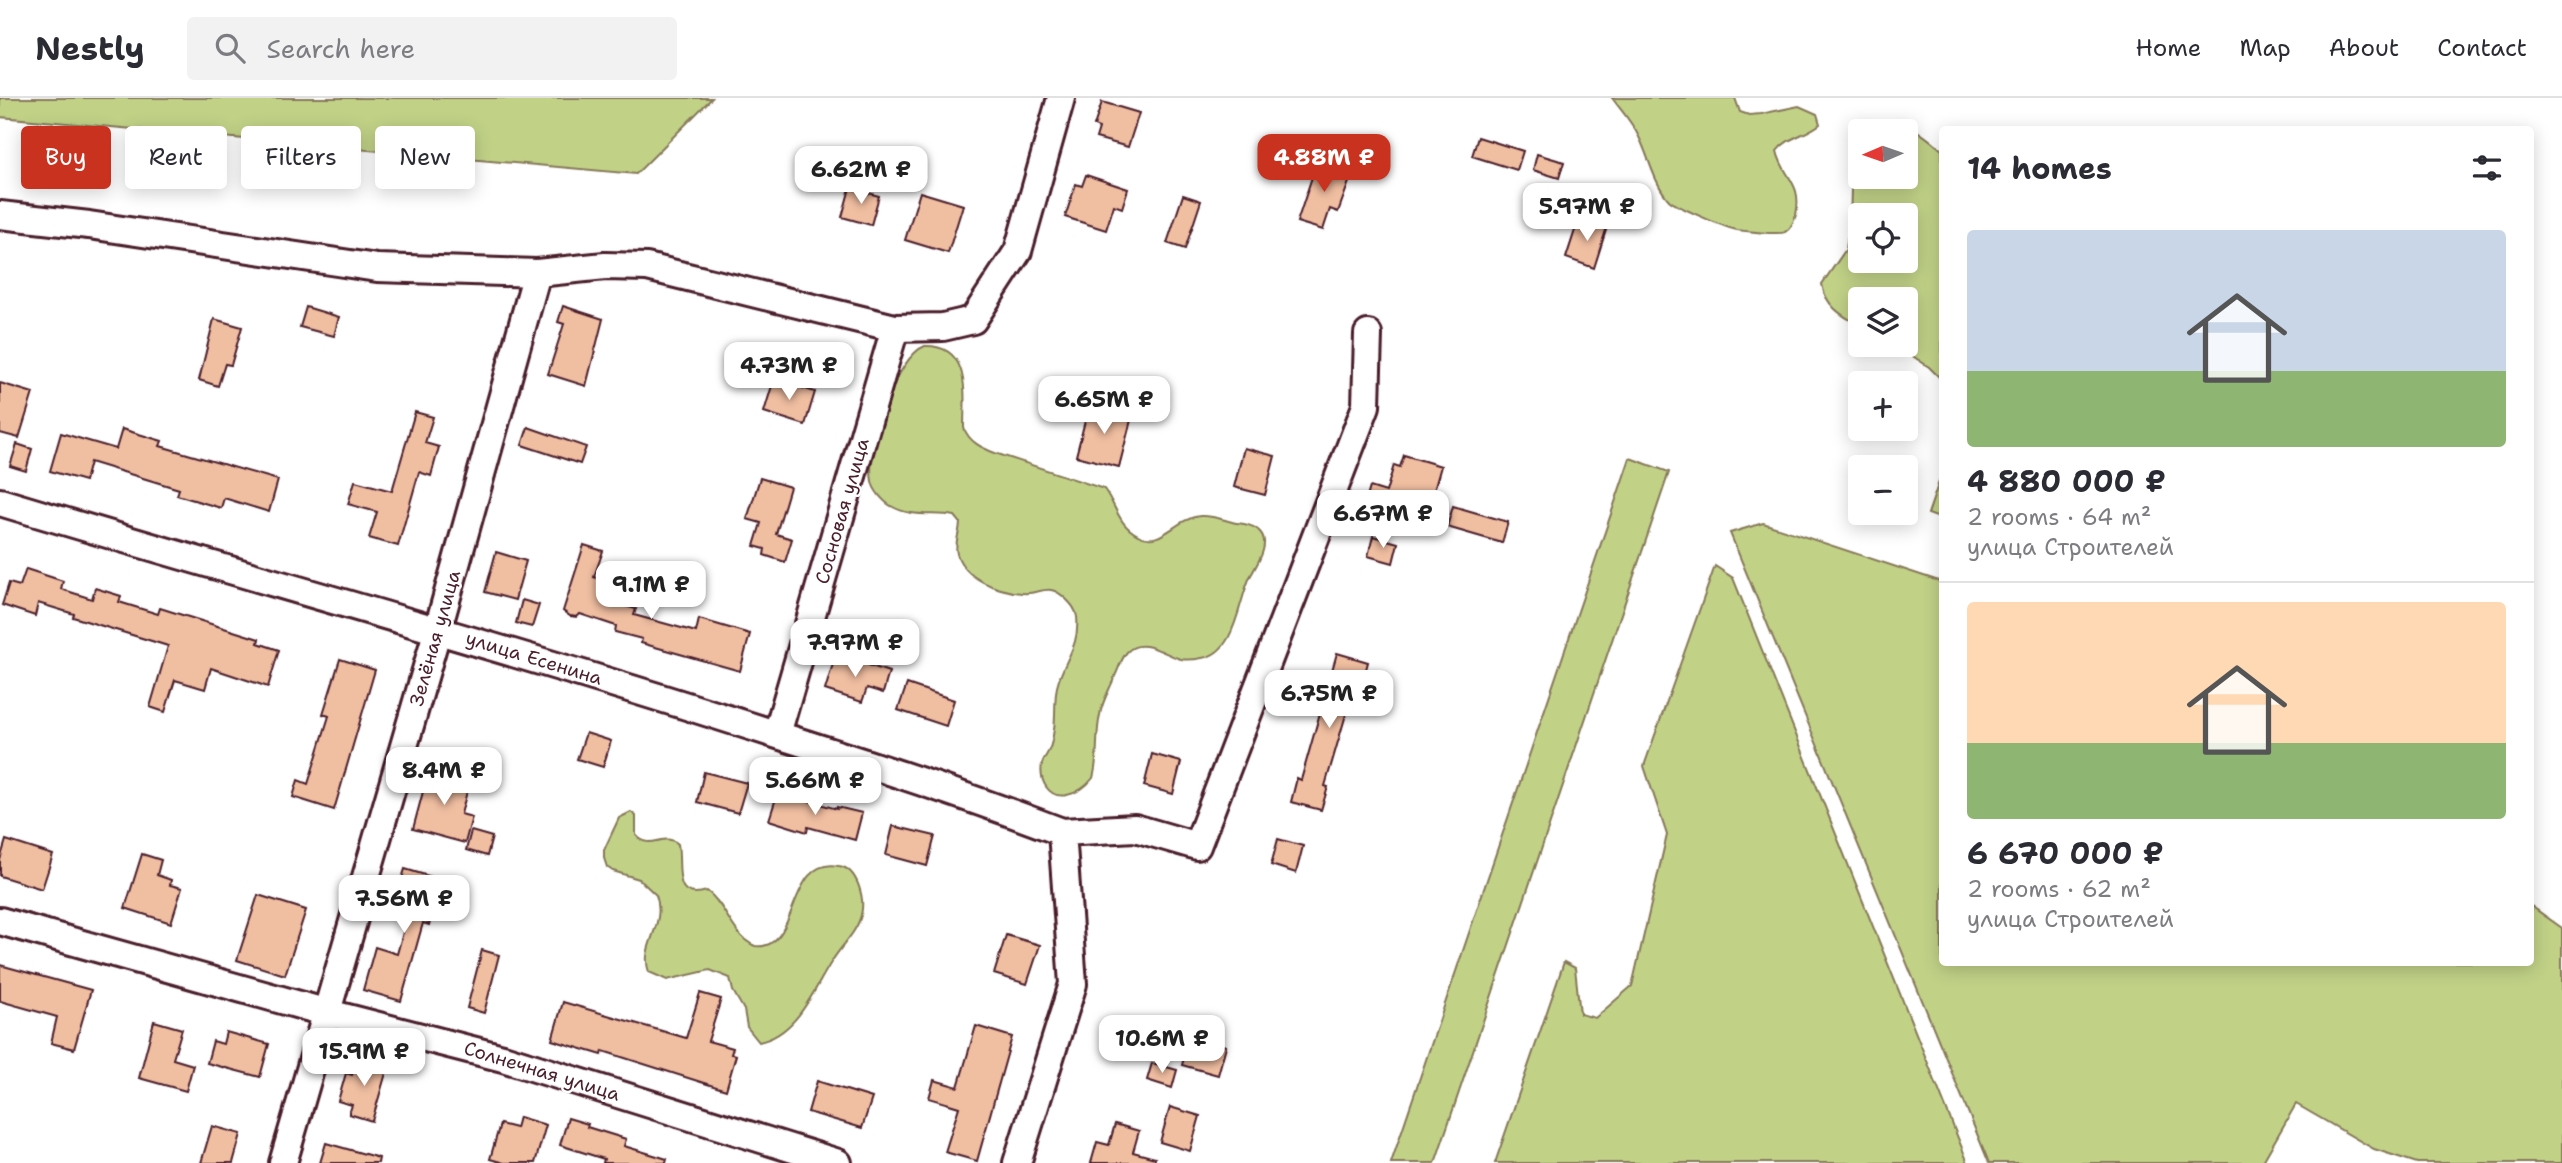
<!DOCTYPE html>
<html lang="en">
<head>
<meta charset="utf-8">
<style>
	body { margin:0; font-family:"Shantell Sans",sans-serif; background:#f2f2f3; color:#2b2b33; height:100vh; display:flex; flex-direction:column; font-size:26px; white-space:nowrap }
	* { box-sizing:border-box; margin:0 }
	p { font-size:23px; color:#7c7c81 }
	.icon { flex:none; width:38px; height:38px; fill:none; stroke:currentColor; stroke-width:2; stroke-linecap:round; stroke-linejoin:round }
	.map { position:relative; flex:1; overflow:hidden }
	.panel { position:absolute; left:1939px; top:28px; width:595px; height:840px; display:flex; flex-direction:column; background:#fff; border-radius:7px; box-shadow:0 4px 18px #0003 }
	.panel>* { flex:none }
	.hud { position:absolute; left:21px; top:28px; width:665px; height:63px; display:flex; gap:14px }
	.needle { width:46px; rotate:268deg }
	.controls { position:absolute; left:1848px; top:21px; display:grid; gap:14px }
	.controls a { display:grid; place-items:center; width:70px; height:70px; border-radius:7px; background:#fff; box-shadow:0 4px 18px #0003; font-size:35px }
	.price { position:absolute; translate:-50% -60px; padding:0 16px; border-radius:14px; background:#fff; color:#222; font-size:23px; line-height:46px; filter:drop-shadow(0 2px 4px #0008) }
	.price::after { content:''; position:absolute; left:50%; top:42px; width:21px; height:16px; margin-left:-10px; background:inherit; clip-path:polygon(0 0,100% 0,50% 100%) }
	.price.selected { background:#c8321e; color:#fff }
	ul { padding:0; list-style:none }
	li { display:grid; align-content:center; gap:14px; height:371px; padding:0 28px }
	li+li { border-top:2px solid #e1e1e2 }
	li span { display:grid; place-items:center; height:217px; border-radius:7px; color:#555 }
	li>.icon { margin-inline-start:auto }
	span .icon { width:126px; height:126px; fill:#fffc; stroke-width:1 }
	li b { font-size:30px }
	h2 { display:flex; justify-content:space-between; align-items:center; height:84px; padding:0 28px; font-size:30px }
	.pill { padding:0 24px; border-radius:7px; background:#fff; box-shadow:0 4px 18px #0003; font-size:24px; line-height:63px }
	.pill.selected { background:#c8321e; color:#fff }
	header { display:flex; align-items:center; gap:42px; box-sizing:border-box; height:98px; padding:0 35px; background:#fff; border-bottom:2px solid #e1e1e2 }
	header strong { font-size:33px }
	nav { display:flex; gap:38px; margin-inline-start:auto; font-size:24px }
	.search { width:490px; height:63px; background:#f2f2f3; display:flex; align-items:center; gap:18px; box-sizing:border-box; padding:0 24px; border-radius:7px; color:#7c7c81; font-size:26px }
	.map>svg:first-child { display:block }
	.green { fill:#c1d287; stroke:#867859; stroke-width:2; fill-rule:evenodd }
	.building { fill:#f0bea1; stroke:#4a1f2b; stroke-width:2 }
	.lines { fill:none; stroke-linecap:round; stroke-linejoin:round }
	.street-casing { stroke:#4a1f2b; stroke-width:32 }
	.street { stroke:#fff; stroke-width:26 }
	.labels { text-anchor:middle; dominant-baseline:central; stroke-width:5; stroke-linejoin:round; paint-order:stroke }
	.street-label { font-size:19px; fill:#4a1f2b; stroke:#fff }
</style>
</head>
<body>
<header>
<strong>Nestly</strong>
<div class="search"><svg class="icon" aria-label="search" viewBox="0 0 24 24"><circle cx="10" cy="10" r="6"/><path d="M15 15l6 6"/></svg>Search here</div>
<nav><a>Home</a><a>Map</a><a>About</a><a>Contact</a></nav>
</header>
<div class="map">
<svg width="2562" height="1065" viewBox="0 0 2562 1065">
	<rect width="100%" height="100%" fill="#fff"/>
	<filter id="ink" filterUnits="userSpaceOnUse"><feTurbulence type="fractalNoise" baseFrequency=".0143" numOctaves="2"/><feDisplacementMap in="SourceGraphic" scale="14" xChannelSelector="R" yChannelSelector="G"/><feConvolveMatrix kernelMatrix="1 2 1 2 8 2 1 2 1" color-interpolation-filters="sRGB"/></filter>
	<g filter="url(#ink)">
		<g class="green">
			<path d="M0,0h712l-76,76 -636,-57z"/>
			<path d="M1612,0h123l5,14 9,3 12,-1 38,-8 18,8 3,10c-13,11 -33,13 -43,27 6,27 26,31 19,64 -2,6 -5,14 -11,17 -5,3 -39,-1 -48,-2 -9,-1 -62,-24 -68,-30 -15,-16 -20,-43 -30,-63 -7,-15 -17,-26 -27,-39z"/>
			<path d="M1886,24c23,-1 39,14 56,28v230l-13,-13 -33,-22h10v-46h-46v26c-19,-9 -35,-20 -38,-41l24,-35 4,-25 1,-35 9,-35v23h46v-46h-35zM1906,117v46h-46v-46z"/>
			<path d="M925,248c47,-1 39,50 39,82 5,14 18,20 31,25l109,36c12,16 14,36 34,46 23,13 36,-16 62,-19 13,-1 23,4 36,7 8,1 18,2 24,9 11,12 -3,32 -9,43 -13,24 -14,78 -49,83 -5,1 -15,2 -21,1 -16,-4 -39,-23 -54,-7 -6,7 -8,16 -12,24 -5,13 -13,25 -15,39 -5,21 -1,42 -7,63 -7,9 -16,15 -26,17 -19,4 -28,-15 -25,-31 1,-5 5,-9 7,-14 3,-6 4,-14 5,-21 2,-13 0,-29 3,-42 6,-27 23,-39 20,-70 -1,-8 -6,-13 -11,-18 -18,-18 -25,-4 -44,-6 -25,-2 -57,-14 -65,-39 -3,-11 3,-21 3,-32l-5,-6c-22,-4 -43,2 -64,-10 -7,-4 -18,-16 -19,-25 -6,-30 23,-124 53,-135z"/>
			<path d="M1630,360l39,14 -234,691h-44z"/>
			<path d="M1942,375v46l-14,-5z"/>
			<path d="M1763,425l179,59v380h588l1,-56 31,22v235h-145l-43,-14 -78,-45 -34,59h-273l-259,-630z"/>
			<path d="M1715,468l18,12 235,585h-473l69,-201 11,6 5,46 15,4 37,-32 35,-151 -23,-69z"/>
			<path d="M631,714l5,4v19c14,17 28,-4 42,9 4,23 -7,58 29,47 20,15 24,44 48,55 45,7 31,-91 84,-80 19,3 26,33 22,49 -4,17 -20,31 -29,46 -19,29 -34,73 -73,81l-12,-15 -3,-17 -11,-19 -3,-13 -20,-8 -43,10 -18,-8c-10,-27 18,-46 7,-77l-17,-16 -26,-8 -6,-4 -3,-9v-8l15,-32z"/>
		</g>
		<g class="building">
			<path d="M1102,4l37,11 -11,34 -32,-9 3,-10 -5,-2z"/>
			<path d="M1478,39l45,14 -6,19 -45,-14z"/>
			<path d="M1537,56l27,8 -5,16 -26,-8z"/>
			<path d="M1318,61l35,12 -15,41 -8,-3 -7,21 -26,-8z"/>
			<path d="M1086,77l42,14 -6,19 -8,-3 -8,25 -41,-13 11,-33 6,2z"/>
			<path d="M850,90l29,8 -8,29 -29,-8z"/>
			<path d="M920,94l43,13 -15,48 -43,-13z"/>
			<path d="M1183,97l18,6 -16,48 -18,-6z"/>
			<path d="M1579,120l28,9 -13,41 -28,-10z"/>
			<path d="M563,208l40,13 -17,67 -38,-12 16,-50 -6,-2z"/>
			<path d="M306,209l33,10 -5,19 -34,-9z"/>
			<path d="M214,221l28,8 -11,38 -6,-1 -7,22 -19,-6z"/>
			<path d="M774,281l41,13 -10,33 -41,-13z"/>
			<path d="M0,285l33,10 -14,45 -19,-5z"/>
			<path d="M1089,307l43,11 -13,51 -43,-11z"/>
			<path d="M415,314l18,5 -8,26 14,4 -8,29 -12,-4 -21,74 -29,-8 8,-26 -29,-8 7,-23 37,10z"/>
			<path d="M528,329l58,20 -6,17 -58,-19z"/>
			<path d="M122,331l40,12 -2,5 118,34 -9,32 -45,-14 -3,10 -44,-13 2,-6 -89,-27 -5,19 -35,-10 11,-38 55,16z"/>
			<path d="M17,346l15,5 -6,22 -16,-5z"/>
			<path d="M1244,350l31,8 -10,39 -31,-8z"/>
			<path d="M1404,357l37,11 -12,42 -38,-12 -4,14 -22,-6 5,-17 16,5 8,-27 6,2z"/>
			<path d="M760,380l30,9 -14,47 16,5 -7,23 -21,-7 1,-6 -11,-3 7,-23 -14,-4z"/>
			<path d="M1453,408l55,16 -6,21 -55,-16z"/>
			<path d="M1373,438l25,7 -5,20 -25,-7z"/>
			<path d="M584,447l19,6 -9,26 18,6 -5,18 29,8 -2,6 62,17 3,-13 51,15 -10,37 -99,-28 1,-4 -27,-7 1,-6 -36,-12 -3,3 -7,-1 -7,-5z"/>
			<path d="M496,454l30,9 -11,39 -30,-8z"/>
			<path d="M26,471l37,12 -2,8 31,10 3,-11 26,8 -2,6 39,12 2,-6 99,31 -1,4 21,7 -11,37 -57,-19 -6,21 -30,-9 -10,32 -15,-5 18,-61 -95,-29 1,-3 -36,-11 -3,13 -33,-11 7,-22 11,3z"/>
			<path d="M522,502l17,5 -7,22 -16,-4z"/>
			<path d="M1337,555l31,9 -9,34 -7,-2 -27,92 3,1 -7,23 -30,-8 6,-24 4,2z"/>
			<path d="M836,556l53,18 -6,21 -16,-5 -5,14 -37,-12z"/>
			<path d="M340,561l35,11 -41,140 -41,-13 5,-17 10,4 21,-68 -6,-2z"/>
			<path d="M907,586l47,16 -8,26 -48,-16z"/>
			<path d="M586,635l25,8 -8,26 -26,-8z"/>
			<path d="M1152,656l29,8 -8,32 -29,-8z"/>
			<path d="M429,671l41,11 -9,34 11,3 -7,26 -52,-14z"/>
			<path d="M704,674l43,11 -9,30 -41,-11z"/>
			<path d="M778,694l59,17v-2l25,6 -7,27 -47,-13 -1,5 -38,-12z"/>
			<path d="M893,728l42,10 -8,30 -41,-11z"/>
			<path d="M471,733l21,6 -5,19 -21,-6z"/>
			<path d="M1278,741l25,7 -7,27 -25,-8z"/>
			<path d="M6,742l47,15 -11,34 -42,-13v-16z"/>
			<path d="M142,756l19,6 -4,15 14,5 -1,5 12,3 -11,35 -46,-15z"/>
			<path d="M405,771l37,11 -13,45 -6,-2 -22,78 -38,-11 12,-43 22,7 10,-36 -16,-4z"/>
			<path d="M258,797l48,15 -21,65 -48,-15z"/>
			<path d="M1006,837l34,10 -13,39 -33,-10z"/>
			<path d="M482,852l17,5 -15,58 -17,-5z"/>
			<path d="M0,867l91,25 -17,59 -23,-6 6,-26 -57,-16z"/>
			<path d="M700,895l21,6 -13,42 25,7 -2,6 5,1 -10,35 -123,-39 -1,4 -50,-15 11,-38 123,36z"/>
			<path d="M154,923l28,8 -9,30 20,6 -7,26 -47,-13z"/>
			<path d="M976,928l36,11 -35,124 -32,-9 14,-45 -30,-9 5,-18 24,7z"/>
			<path d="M226,934l43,12 -9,33 -53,-14 6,-22 10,3z"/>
			<path d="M1190,938l36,10 -8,29 -36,-10z"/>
			<path d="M357,959l31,9 -16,55 -23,-7 3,-9 -14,-4 8,-28 6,2z"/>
			<path d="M1152,965l25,7 -5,18 -25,-8z"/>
			<path d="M817,983l55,17 -10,30 -54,-16z"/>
			<path d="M1170,1009l30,9 -10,35 -30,-9z"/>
			<path d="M519,1019l27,8 -11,38h-31l-14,-4 10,-35 16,4z"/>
			<path d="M568,1020l20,6 -1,3 39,12 -2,7 43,13 -1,4h-63l1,-4 -44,-14z"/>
			<path d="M1115,1026l24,7 -6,21 22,6 -1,5h-63l6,-21 12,3z"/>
			<path d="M212,1028l29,8 -8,29h-32z"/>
			<path d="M326,1045l53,15 -1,5h-58z"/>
		</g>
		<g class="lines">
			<defs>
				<g id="street">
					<path d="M0,117l89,10 288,43 160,5 68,-7 42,1 248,61 48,-1 30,-7 45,-69 43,-153"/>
					<path d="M0,404c262,79 526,151 787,236 92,29 184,59 275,94"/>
					<path d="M777,636l118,-406"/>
					<path d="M0,823l328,92 175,45 335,105"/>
					<path d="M283,1065l155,-534 99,-356"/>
					<path d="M1017,1065l56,-179 -11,-152 73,-4 62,18 169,-440 2,-72"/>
				</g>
			</defs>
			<use href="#street" class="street-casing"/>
			<use href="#street" class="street"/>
		</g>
	</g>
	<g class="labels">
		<g class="street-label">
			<text transform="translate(842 413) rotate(-74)">Сосновая улица</text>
			<text transform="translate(435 540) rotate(-74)">Зелёная улица</text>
			<text transform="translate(534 560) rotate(17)">улица Есенина</text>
			<text transform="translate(542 973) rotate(17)">Солнечная улица</text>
		</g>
	</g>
</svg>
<div class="controls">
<a><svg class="needle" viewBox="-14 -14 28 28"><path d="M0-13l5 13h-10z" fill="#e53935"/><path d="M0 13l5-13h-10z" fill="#7c7c81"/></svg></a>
<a><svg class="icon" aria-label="locate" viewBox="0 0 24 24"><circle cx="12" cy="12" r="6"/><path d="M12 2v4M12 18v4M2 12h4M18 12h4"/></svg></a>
<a><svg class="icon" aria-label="layers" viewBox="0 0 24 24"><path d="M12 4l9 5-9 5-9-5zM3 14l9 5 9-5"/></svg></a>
<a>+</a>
<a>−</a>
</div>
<b class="price selected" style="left:1324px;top:96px">4.88M ₽</b>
<b class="price" style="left:861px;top:108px">6.62M ₽</b>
<b class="price" style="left:1587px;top:145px">5.97M ₽</b>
<b class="price" style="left:789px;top:304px">4.73M ₽</b>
<b class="price" style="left:1104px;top:338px">6.65M ₽</b>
<b class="price" style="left:1383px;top:452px">6.67M ₽</b>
<b class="price" style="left:651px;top:523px">9.1M ₽</b>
<b class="price" style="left:855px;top:581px">7.97M ₽</b>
<b class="price" style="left:1329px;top:632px">6.75M ₽</b>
<b class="price" style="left:444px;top:709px">8.4M ₽</b>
<b class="price" style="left:815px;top:719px">5.66M ₽</b>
<b class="price" style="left:404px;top:837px">7.56M ₽</b>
<b class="price" style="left:1162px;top:977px">10.6M ₽</b>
<b class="price" style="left:364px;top:990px">15.9M ₽</b>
<div class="hud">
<a class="pill selected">Buy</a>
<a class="pill">Rent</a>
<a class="pill">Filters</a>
<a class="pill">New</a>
</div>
<section class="panel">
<h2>14 homes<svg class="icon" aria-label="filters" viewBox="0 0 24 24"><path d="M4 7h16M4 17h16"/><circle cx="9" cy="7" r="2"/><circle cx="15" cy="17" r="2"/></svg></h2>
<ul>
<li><span style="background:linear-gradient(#c9d6e8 65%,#8fb573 0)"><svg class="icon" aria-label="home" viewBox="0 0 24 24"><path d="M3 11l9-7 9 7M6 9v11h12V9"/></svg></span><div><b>4 880 000 ₽</b><p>2 rooms · 64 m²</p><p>улица Строителей</p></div></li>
<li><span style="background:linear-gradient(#ffd9b3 65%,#8fb573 0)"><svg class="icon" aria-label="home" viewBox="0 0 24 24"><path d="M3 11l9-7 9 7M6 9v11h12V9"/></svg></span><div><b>6 670 000 ₽</b><p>2 rooms · 62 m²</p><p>улица Строителей</p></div></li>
</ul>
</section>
</div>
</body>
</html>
